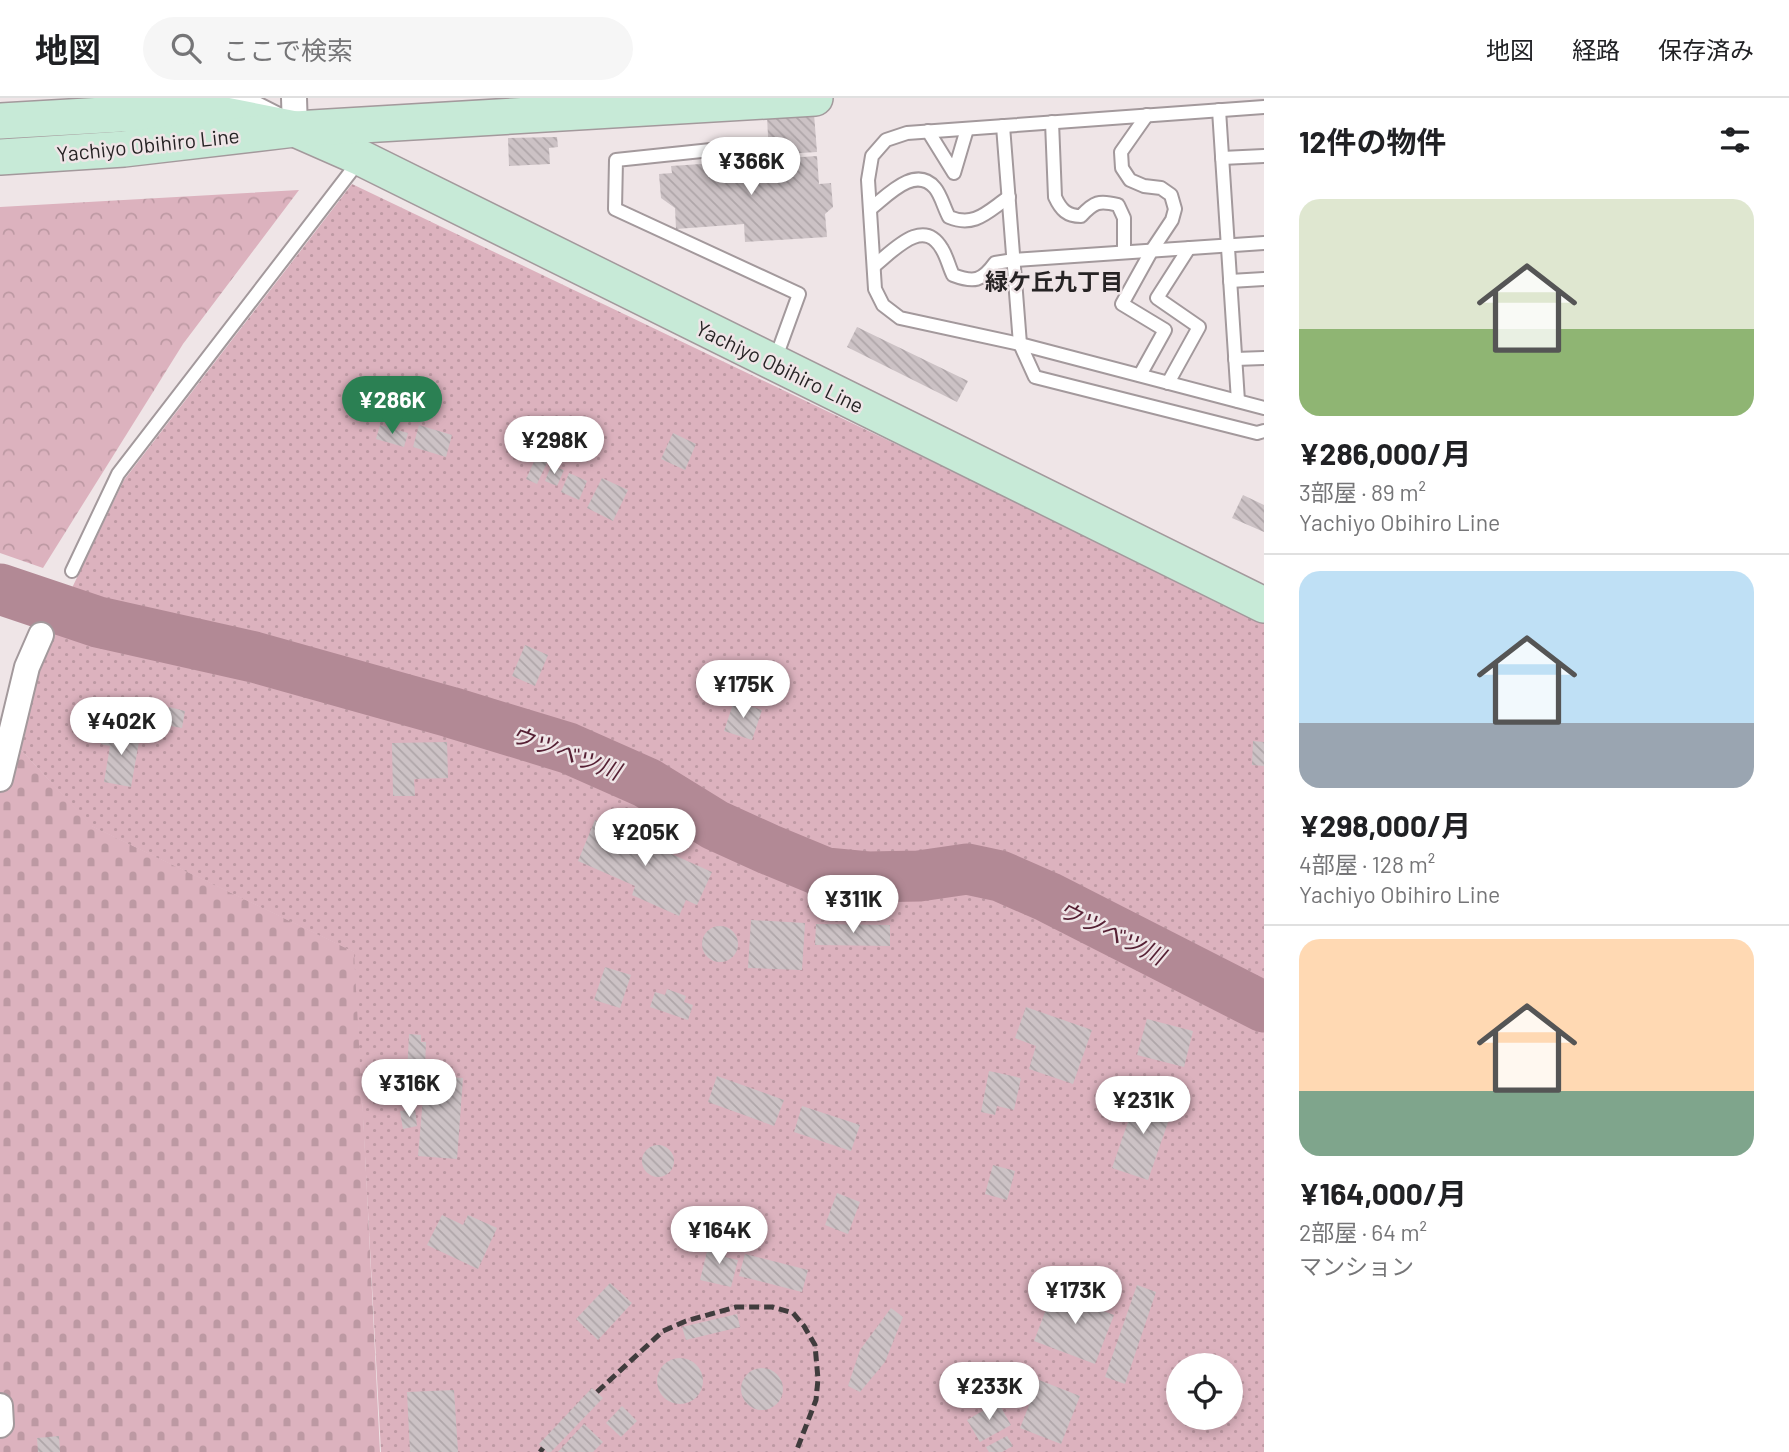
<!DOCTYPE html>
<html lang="ja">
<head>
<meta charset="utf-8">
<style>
	body { margin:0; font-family:Barlow,"Noto Sans JP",sans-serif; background:#f6f6f6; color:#202124; height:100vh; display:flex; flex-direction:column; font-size:26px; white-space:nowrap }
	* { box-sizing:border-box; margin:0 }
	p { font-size:23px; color:#757577 }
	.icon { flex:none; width:38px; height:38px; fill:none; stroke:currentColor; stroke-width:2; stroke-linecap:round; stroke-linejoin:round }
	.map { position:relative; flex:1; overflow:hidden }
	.panel { display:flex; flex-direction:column; background:#fff; width:525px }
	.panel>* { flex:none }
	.fabs { position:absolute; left:1166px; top:1255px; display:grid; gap:14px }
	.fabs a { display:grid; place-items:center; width:77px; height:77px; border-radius:50%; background:#fff; box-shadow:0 4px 10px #0003; font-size:35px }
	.price { position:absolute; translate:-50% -60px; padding:0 16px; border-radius:24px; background:#fff; color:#222; font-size:23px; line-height:46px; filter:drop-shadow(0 2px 4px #0008) }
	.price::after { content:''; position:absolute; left:50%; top:42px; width:21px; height:16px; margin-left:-10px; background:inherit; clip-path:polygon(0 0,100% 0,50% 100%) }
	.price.active { background:#2b8053; color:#fff }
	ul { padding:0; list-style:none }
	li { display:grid; align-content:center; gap:14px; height:371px; padding:0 35px }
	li+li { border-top:2px solid #e0e0e0 }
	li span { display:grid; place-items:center; height:217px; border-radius:21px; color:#555 }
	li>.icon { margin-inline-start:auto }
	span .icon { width:126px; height:126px; fill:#fffc; stroke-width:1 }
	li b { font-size:30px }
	h2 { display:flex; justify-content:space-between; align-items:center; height:84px; padding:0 35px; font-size:30px }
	header { display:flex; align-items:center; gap:42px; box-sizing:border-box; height:98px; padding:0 35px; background:#fff; border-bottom:2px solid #e0e0e0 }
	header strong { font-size:33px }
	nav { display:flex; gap:38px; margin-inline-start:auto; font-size:24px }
	.search { width:490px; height:63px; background:#f6f6f6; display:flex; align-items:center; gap:18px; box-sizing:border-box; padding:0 24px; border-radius:38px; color:#757577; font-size:26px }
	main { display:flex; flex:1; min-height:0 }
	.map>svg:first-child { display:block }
	.forest { fill:url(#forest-crowns) }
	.cemetery { fill:url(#cemetery-stones) }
	.park { fill:url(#park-dots); fill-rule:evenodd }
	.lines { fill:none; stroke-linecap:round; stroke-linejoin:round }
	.river { stroke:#b28995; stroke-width:51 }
	.building { fill:url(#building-back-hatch) }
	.lane-casing { stroke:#a3999c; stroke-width:16 }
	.street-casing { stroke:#a3999c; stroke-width:28 }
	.secondary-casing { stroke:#a3999c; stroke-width:38 }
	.lane { stroke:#fff; stroke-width:12 }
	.street { stroke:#fff; stroke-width:24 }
	.secondary { stroke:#c7ead7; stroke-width:35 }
	.rail { stroke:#403c3d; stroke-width:5; stroke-dasharray:10 5; stroke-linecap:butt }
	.labels { text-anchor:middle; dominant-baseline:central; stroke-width:5; stroke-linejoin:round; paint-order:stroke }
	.street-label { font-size:21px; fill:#262324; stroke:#efe5e7 }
	.neighbourhood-label { font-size:23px; font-weight:bold; fill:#262324; stroke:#efe5e7 }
	.water-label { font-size:23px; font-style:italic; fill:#562034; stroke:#efe5e7 }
</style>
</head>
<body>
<header>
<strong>地図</strong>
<div class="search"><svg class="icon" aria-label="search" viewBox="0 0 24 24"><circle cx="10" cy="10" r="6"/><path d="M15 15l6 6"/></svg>ここで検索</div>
<nav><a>地図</a><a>経路</a><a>保存済み</a></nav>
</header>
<main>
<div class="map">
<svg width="1264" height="1354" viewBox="0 0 1264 1354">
	<defs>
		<pattern id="forest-crowns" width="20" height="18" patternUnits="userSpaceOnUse" patternTransform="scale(1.75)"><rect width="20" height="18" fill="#dcb2be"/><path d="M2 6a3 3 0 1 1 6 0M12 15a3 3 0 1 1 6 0" fill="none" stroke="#bd99a3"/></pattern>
		<pattern id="cemetery-stones" width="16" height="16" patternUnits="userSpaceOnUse" patternTransform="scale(1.75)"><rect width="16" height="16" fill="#dcb2be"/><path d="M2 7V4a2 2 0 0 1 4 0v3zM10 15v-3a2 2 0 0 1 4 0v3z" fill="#bd99a3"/></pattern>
		<pattern id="park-dots" width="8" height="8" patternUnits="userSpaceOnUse" patternTransform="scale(1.75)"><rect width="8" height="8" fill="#dcb2be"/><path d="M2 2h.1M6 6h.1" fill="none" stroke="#bd99a3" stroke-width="1.8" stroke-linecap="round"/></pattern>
		<pattern id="building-back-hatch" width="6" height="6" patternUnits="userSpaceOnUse" patternTransform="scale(1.75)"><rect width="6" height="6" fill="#ccc2c5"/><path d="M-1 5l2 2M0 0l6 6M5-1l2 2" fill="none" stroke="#afa6a9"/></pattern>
	</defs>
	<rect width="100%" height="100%" fill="#efe5e7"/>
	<path class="forest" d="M299,92l-116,154 -140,224 -43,-15v-346z"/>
	<path class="cemetery" d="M0,635l11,6 81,87 263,126 25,500h-380z"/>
	<path class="park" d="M352,86l912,436v832h-883l-27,-500 -263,-126 -80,-87 20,-66 93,-193zM1178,1267h52v53h-52z"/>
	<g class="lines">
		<path class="river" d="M0,491l98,33 156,35 196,55 118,36 79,35 68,42 53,24 58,24 42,4 51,-1 48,-7 33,7 48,21 216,110"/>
	</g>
	<g class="building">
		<path d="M814,16l3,38 -48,3 -2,-38z"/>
		<path d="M557,39l1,10 -9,1 1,16 -41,2 -1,-28z"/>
		<path d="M817,58l2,28 12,-1 2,24 -8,7 2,23 -82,5 -1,-18 -68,5 -1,-21 -14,-10 -2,-24 13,-1 -1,-7z"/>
		<path d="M857,229l111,54 -11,21 -110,-55z"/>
		<path d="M380,327l28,8 -4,14 -28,-8z"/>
		<path d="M419,327l33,10 -6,22 -33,-10z"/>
		<path d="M673,335l23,11 -11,26 -24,-11z"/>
		<path d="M539,353l11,5 -13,28 -11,-5z"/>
		<path d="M551,368l13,4 -7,16 -12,-5z"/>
		<path d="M569,375l18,8 -8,19 -18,-8z"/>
		<path d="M602,380l26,12 -15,31 -26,-13z"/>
		<path d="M1243,397l21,10v27l-32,-14z"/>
		<path d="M525,547l23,10 -13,31 -23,-10z"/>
		<path d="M734,603l28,9 -10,30 -28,-9z"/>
		<path d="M169,609l16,4 -3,17 -17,-3z"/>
		<path d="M103,632l37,6 -9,51 -27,-5 6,-36 -9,-2z"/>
		<path d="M1253,643l11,1v24l-12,-1z"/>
		<path d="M447,644l1,36 -34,1 1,17h-22l-1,-53z"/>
		<path d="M595,722l117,52 -15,33 -11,-5 -7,16 -47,-21 3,-9 -57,-25z"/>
		<path d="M751,822l54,3 -3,47 -54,-2z"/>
		<path d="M816,826l74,1v21l-75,-1z"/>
		<circle cx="720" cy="846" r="18"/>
		<path d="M605,869l26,8 -11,33 -26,-8z"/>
		<path d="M667,891l19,7 -2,6 9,3 -5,15 -38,-13 5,-15 10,3z"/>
		<path d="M1026,909l66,23 -19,54 -44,-15 7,-23 -21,-8z"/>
		<path d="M1147,921l46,12 -9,36 -47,-12z"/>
		<path d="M409,936l12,1v7h5l-1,28h-4l-1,6h-13z"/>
		<path d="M989,973l32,7 -7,32 -17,-4 -2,9 -14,-3z"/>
		<path d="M425,977l38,3 -6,81 -39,-3z"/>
		<path d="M717,978l67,24 -10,26 -66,-24z"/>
		<path d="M1138,995l36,12 -26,75 -36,-12z"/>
		<path d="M802,1008l58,19 -9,26 -57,-19z"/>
		<path d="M415,1011l2,17 -14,3 -3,-18z"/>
		<circle cx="658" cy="1063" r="16"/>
		<path d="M993,1067l22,6 -8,29 -22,-6z"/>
		<path d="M837,1095l23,9 -12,32 -23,-9z"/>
		<path d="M442,1117l21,10 5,-10 29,13 -19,41 -51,-24z"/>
		<path d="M709,1145l19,4 -3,10 13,3 -7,27 -31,-7z"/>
		<path d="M745,1156l63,16 -6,22 -63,-16z"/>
		<path d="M610,1185l22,20 -34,37 -22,-21z"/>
		<path d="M1137,1187l19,7 -31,92 -20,-7z"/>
		<path d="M1078,1191l19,8 -4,10 21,8 -19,49 -61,-23 18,-47 21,7z"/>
		<path d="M891,1210l12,9 -18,45 -25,30 -12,-6 12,-36z"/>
		<path d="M737,1216l3,13 -54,13 -4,-13z"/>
		<circle cx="680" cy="1283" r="23"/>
		<circle cx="762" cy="1291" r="21"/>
		<path d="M984,1274l12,22 -13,7 -12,-21z"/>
		<path d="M1039,1282l41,16 -19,48 -41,-16z"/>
		<path d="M592,1290l11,10 -52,54h-4l-8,-8z"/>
		<path d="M454,1292l4,62h-48l-3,-60z"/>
		<path d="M998,1304l13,23 -31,17 -13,-22z"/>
		<path d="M622,1308l15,15 -16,16 -15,-14z"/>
		<path d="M584,1326l19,18 -10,10h-35z"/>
		<path d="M59,1338l1,16h-22l-1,-14z"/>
		<path d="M1007,1338l6,10 -11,6h-13l-3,-5z"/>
	</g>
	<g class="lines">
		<defs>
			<g id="lane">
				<path d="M1264,9l-357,26 -21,7 -14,16 -4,24 7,109 8,16 17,13 120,26 244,64"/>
				<path d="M1219,12l19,291"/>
				<path d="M1052,24l3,75c6,13 12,19 26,19 13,-14 18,-16 37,-11l6,13v34"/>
				<path d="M1003,28l17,218 15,33 222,56 7,-2"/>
				<path d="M928,33l26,42 13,-44"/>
				<path d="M749,48l-133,14 -1,49 184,85 -24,66"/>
				<path d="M1222,60l42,-2"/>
				<path d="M870,111c16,-12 45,-45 65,-21 6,7 9,20 14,29 26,11 39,-6 60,-20"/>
				<path d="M874,168c19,-15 49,-50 68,-17 5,8 7,18 11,26 21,8 29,6 42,-12l19,-3 250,-17"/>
				<path d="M1230,183l34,-2"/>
				<path d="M1235,261l29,-1"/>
				<path d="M1140,277l25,-45 -43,-26 30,-54 20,-30 3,-11 -4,-14 -10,-7 -17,-2 -14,-6 -8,-12 -1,-16 26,-37"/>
				<path d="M1168,285l31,-56 -42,-29 32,-50"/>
				<path d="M72,473l46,-97 241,-313"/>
			</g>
			<g id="street">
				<path d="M234,0l61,31 -1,-31"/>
				<path d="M0,681l27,-112 14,-32"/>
				<path d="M0,1308l1,18 -1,1"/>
			</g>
			<g id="secondary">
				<path d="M0,23l121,-7 89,-2 85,17 66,29 903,447"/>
				<path d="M0,59l124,-8 171,-20 520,-31"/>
			</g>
		</defs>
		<use href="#lane" class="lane-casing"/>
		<use href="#street" class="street-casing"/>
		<use href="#secondary" class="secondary-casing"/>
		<use href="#lane" class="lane"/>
		<use href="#street" class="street"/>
		<use href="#secondary" class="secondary"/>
		<g class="rail">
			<path d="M597,1294l66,-61 23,-10 50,-14h36l21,6 11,13 11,19 3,34 -2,21 -20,52"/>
			<path d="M540,1354l3,-4"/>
		</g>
	</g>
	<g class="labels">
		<g class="street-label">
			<text transform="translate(148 46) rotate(-6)">Yachiyo Obihiro Line</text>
			<text transform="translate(780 268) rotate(26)">Yachiyo Obihiro Line</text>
		</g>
		<g class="neighbourhood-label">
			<text x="1054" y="183">緑ケ丘九丁目</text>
		</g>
		<g class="water-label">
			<text transform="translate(566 654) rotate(20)">ウツベツ川</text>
			<text transform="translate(1112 834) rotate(26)">ウツベツ川</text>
		</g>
	</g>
</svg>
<div class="fabs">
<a><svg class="icon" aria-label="locate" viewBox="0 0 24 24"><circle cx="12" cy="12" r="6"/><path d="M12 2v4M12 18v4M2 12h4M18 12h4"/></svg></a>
</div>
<b class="price" style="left:751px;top:99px">¥366K</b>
<b class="price active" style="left:392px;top:338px">¥286K</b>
<b class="price" style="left:554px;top:378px">¥298K</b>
<b class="price" style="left:743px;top:622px">¥175K</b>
<b class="price" style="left:121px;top:659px">¥402K</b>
<b class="price" style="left:645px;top:770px">¥205K</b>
<b class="price" style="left:853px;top:837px">¥311K</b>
<b class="price" style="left:409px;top:1021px">¥316K</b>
<b class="price" style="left:1143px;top:1038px">¥231K</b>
<b class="price" style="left:719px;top:1168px">¥164K</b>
<b class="price" style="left:1075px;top:1228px">¥173K</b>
<b class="price" style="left:989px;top:1324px">¥233K</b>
</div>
<section class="panel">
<h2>12件の物件<svg class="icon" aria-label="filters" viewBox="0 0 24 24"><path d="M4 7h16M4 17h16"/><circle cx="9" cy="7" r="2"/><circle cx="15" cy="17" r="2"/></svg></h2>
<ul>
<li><span style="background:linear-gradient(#dfe7d0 60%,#8fb573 0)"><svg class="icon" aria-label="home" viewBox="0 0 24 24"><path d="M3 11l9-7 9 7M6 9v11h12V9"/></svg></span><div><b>¥286,000/月</b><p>3部屋 · 89 m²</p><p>Yachiyo Obihiro Line</p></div></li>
<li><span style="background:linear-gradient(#bfe0f5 70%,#9aa5b1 0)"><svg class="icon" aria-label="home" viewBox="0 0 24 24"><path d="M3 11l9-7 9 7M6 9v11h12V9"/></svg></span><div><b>¥298,000/月</b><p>4部屋 · 128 m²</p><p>Yachiyo Obihiro Line</p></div></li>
<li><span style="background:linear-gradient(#ffd9b3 70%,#7fa58c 0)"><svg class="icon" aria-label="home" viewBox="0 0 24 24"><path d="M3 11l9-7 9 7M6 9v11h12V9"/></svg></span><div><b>¥164,000/月</b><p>2部屋 · 64 m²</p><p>マンション</p></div></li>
</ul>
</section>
</main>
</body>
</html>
